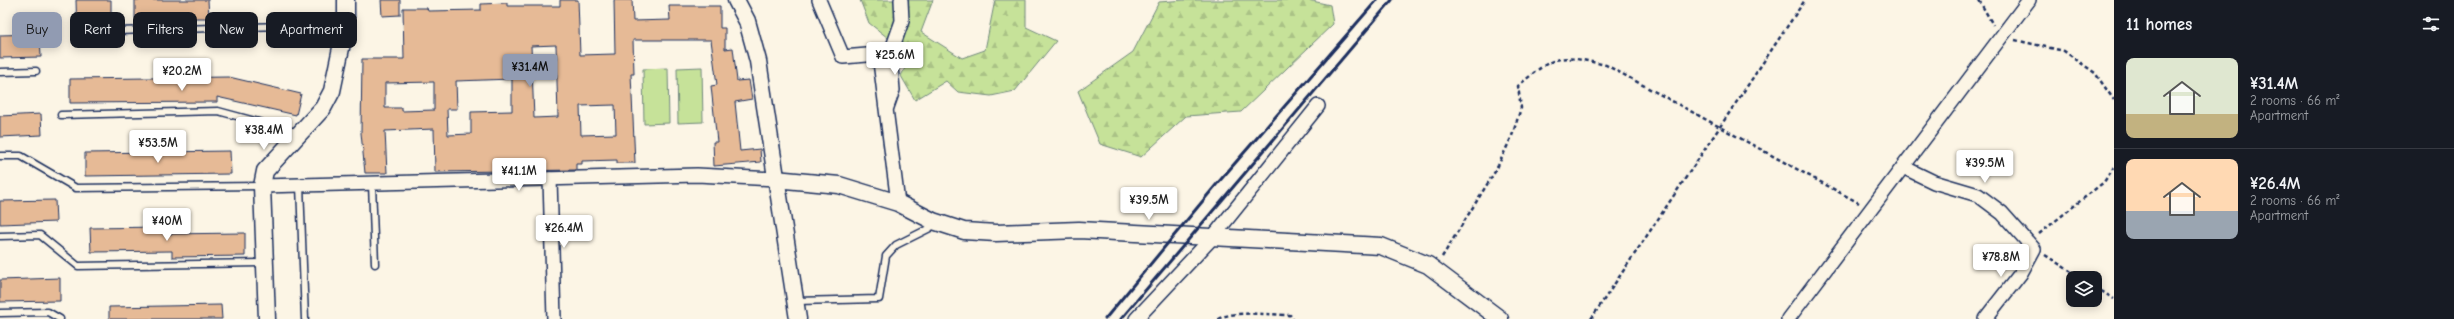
<!DOCTYPE html>
<html lang="en">
<head>
<meta charset="utf-8">
<style>
	body { margin:0; font-family:"Comic Neue",sans-serif; background:#20242c; color:#f1f3f6; height:100vh; display:flex; flex-direction:column; font-size:15px; white-space:nowrap }
	* { box-sizing:border-box; margin:0 }
	p { font-size:13px; color:#9ea1a6 }
	.icon { flex:none; width:22px; height:22px; fill:none; stroke:currentColor; stroke-width:2; stroke-linecap:round; stroke-linejoin:round }
	.map { position:relative; flex:1; overflow:hidden }
	.panel { display:flex; flex-direction:column; background:#171b24; width:340px }
	.panel>* { flex:none }
	.guide { position:absolute; left:12px; top:12px; width:380px; height:36px; display:flex; gap:8px }
	.controls { position:absolute; left:2066px; top:271px; display:grid; gap:8px }
	.controls a { display:grid; place-items:center; width:36px; height:36px; border-radius:8px; background:#171b24; box-shadow:0 2px 10px #0003; font-size:20px }
	.price { position:absolute; translate:-50% -34px; padding:0 9px; border-radius:4px; background:#fff; color:#222; font-size:13px; line-height:26px; filter:drop-shadow(0 1px 2px #0008) }
	.price::after { content:''; position:absolute; left:50%; top:24px; width:12px; height:9px; margin-left:-6px; background:inherit; clip-path:polygon(0 0,100% 0,50% 100%) }
	.price.on { background:#919bb2; color:#111 }
	ul { padding:0; list-style:none }
	li { display:flex; align-items:center; gap:12px; height:100px; padding:0 12px }
	li+li { border-top:1px solid #363941 }
	li span { display:grid; place-items:center; flex:none; width:112px; height:80px; border-radius:8px; color:#555 }
	li>.icon { margin-inline-start:auto }
	span .icon { width:48px; height:48px; fill:#fffc; stroke-width:1 }
	li b { font-size:17px }
	h2 { display:flex; justify-content:space-between; align-items:center; height:48px; padding:0 12px; font-size:17px }
	.chip { padding:0 14px; border-radius:8px; background:#171b24; box-shadow:0 2px 10px #0003; font-size:14px; line-height:36px }
	.chip.on { background:#919bb2; color:#111 }
	main { display:flex; flex:1; min-height:0 }
	.map>svg:first-child { display:block }
	.forest { fill:url(#forest-firs); stroke:#70887c }
	.pitch { fill:#c6e299; stroke:#70887c }
	.building { fill:#e6ba96; stroke:#1b2f5e; fill-rule:evenodd }
	.lines { fill:none; stroke-linecap:round; stroke-linejoin:round }
	.service-casing { stroke:#1b2f5e; stroke-width:9 }
	.minor-casing { stroke:#1b2f5e; stroke-width:16 }
	.tertiary-casing { stroke:#1b2f5e; stroke-width:19 }
	.path { stroke:#1b2f5e; stroke-width:2.5; stroke-dasharray:4 3; stroke-linecap:butt }
	.service { stroke:#fcf5e5; stroke-width:6 }
	.minor { stroke:#fcf5e5; stroke-width:13 }
	.tertiary { stroke:#fcf5e5; stroke-width:16 }
	.rail { stroke:#1b2f5e; stroke-width:3 }
</style>
</head>
<body>
<main>
<div class="map">
<svg width="2114" height="319" viewBox="0 0 2114 319">
	<defs>
		<pattern id="forest-firs" width="22" height="20" patternUnits="userSpaceOnUse"><rect width="22" height="20" fill="#c6e299"/><path d="M5 1l3.5 6h-7zM16 11l3.5 6h-7z" fill="#aac286"/></pattern>
	</defs>
	<rect width="100%" height="100%" fill="#fcf5e5"/>
	<filter id="ink" filterUnits="userSpaceOnUse"><feTurbulence type="fractalNoise" baseFrequency=".025" numOctaves="2"/><feDisplacementMap in="SourceGraphic" scale="8" xChannelSelector="R" yChannelSelector="G"/><feConvolveMatrix kernelMatrix="1 2 1 2 8 2 1 2 1" color-interpolation-filters="sRGB"/></filter>
	<g filter="url(#ink)">
		<g class="forest">
			<path d="M860,0h73l-12,32 41,26 23,-8 10,-50h31v27l30,14 -41,50 -24,5 -33,-4 -12,-11 -31,19 -14,-24 10,-20 -42,-33z"/>
			<path d="M1185,0h123l22,5 3,19 -92,88 -55,4 -45,41 -41,-13 -22,-53 55,-39 26,-50z"/>
		</g>
		<g class="pitch">
			<path d="M702,67l1,55 -25,1 -1,-55z"/>
			<path d="M668,68l1,55 -25,1 -1,-55z"/>
		</g>
		<g class="building">
			<path d="M76,0h35v36h-34z"/>
			<path d="M135,0h73l1,18h-74z"/>
			<path d="M381,0h19v15l-18,1z"/>
			<path d="M560,0h18l2,55 35,-1 -1,-54h18l1,21 37,-1 -1,-14h51v22h5v21l8,-1 4,33 12,-1 3,19 -17,3 5,49 20,-2 1,13 -47,4 -1,-24h4l-6,-56 6,-1 -6,-45h-78l1,34h-3l4,89h-18v-3l-35,1v3h-6v6l-141,2 -1,-43 -49,2 2,42h-22l-4,-40 1,-74h42l-1,-51h24l1,3 53,-1v-6l26,-1v3h53zM556,45l2,72 -24,1 -3,-72zM512,79v32l-41,1v22l-23,1 -1,-26h10l-1,-28zM434,82v28l-32,1v-3h-17v-25zM615,105l1,29 -35,1 -1,-29z"/>
			<path d="M40,34l1,23 -41,1v-23z"/>
			<path d="M229,77l72,17 -5,21 -79,-18v5l-147,1v-24z"/>
			<path d="M41,114l1,21 -42,2v-21z"/>
			<path d="M230,151l1,23 -146,2v-23z"/>
			<path d="M55,200l1,22 -56,2v-23z"/>
			<path d="M163,227v7l82,-1v23l-73,1v-6l-81,1 -1,-24z"/>
			<path d="M60,278v23l-60,1v-22z"/>
			<path d="M221,305l1,14h-113v-12z"/>
		</g>
		<g class="lines">
			<defs>
				<g id="service">
					<path d="M117,31l228,-7"/>
					<path d="M0,72l36,-1"/>
					<path d="M61,115l157,-4 81,22"/>
					<path d="M0,156h21l55,32 185,-2"/>
					<path d="M372,184l3,80"/>
					<path d="M300,185l5,134"/>
					<path d="M0,236l40,-1 38,31 186,-3"/>
					<path d="M796,301l83,-2 7,-43 10,-11 34,-17 2,-6"/>
					<path d="M0,313l48,-1 12,7"/>
				</g>
				<g id="minor">
					<path d="M819,0l24,57 36,-3 19,149"/>
					<path d="M887,107l6,-17 -3,-35 12,-34 -1,-21"/>
					<path d="M1903,167l31,15 44,13 24,18 32,36 -13,24 -36,46"/>
					<path d="M550,179l4,140"/>
					<path d="M262,186l435,-11 78,4"/>
					<path d="M1136,319l76,-81 106,-132"/>
					<path d="M1788,319l241,-319"/>
				</g>
				<g id="tertiary">
					<path d="M736,0l11,21 11,40 40,258"/>
					<path d="M775,179l64,6 59,18 35,18 31,10 32,2 83,-3 302,16 47,19 72,54"/>
					<path d="M267,319l-5,-133 3,-15 58,-63 9,-17 14,-67v-24"/>
				</g>
			</defs>
			<use href="#service" class="service-casing"/>
			<use href="#minor" class="minor-casing"/>
			<use href="#tertiary" class="tertiary-casing"/>
			<g class="path">
				<path d="M1979,0l14,25"/>
				<path d="M2015,40l49,11 31,22 19,27"/>
				<path d="M2039,234l65,-52 10,-15"/>
				<path d="M2045,255l36,23"/>
				<path d="M1442,257l54,-87 16,-34 9,-28 -3,-22c38,-32 39,-32 88,-21l253,138"/>
				<path d="M2095,287l19,12"/>
				<path d="M1218,319c15,-9 54,-4 72,-4l3,4"/>
				<path d="M1591,319l214,-319"/>
			</g>
			<use href="#service" class="service"/>
			<use href="#minor" class="minor"/>
			<use href="#tertiary" class="tertiary"/>
			<g class="rail">
				<path d="M1105,319l111,-134 161,-185"/>
				<path d="M1121,319l271,-319"/>
			</g>
		</g>
	</g>
</svg>
<div class="controls">
<a><svg class="icon" aria-label="layers" viewBox="0 0 24 24"><path d="M12 4l9 5-9 5-9-5zM3 14l9 5 9-5"/></svg></a>
</div>
<b class="price" style="left:895px;top:76px">¥25.6M</b>
<b class="price on" style="left:530px;top:88px">¥31.4M</b>
<b class="price" style="left:182px;top:92px">¥20.2M</b>
<b class="price" style="left:264px;top:151px">¥38.4M</b>
<b class="price" style="left:158px;top:164px">¥53.5M</b>
<b class="price" style="left:1985px;top:184px">¥39.5M</b>
<b class="price" style="left:519px;top:192px">¥41.1M</b>
<b class="price" style="left:1149px;top:221px">¥39.5M</b>
<b class="price" style="left:167px;top:242px">¥40M</b>
<b class="price" style="left:564px;top:249px">¥26.4M</b>
<b class="price" style="left:2001px;top:278px">¥78.8M</b>
<div class="guide">
<a class="chip on">Buy</a>
<a class="chip">Rent</a>
<a class="chip">Filters</a>
<a class="chip">New</a>
<a class="chip">Apartment</a>
</div>
</div>
<section class="panel">
<h2>11 homes<svg class="icon" aria-label="filters" viewBox="0 0 24 24"><path d="M4 7h16M4 17h16"/><circle cx="9" cy="7" r="2"/><circle cx="15" cy="17" r="2"/></svg></h2>
<ul>
<li><span style="background:linear-gradient(#dfe7d0 70%,#c2b280 0)"><svg class="icon" aria-label="home" viewBox="0 0 24 24"><path d="M3 11l9-7 9 7M6 9v11h12V9"/></svg></span><div><b>¥31.4M</b><p>2 rooms · 66 m²</p><p>Apartment</p></div></li>
<li><span style="background:linear-gradient(#ffd9b3 65%,#9aa5b1 0)"><svg class="icon" aria-label="home" viewBox="0 0 24 24"><path d="M3 11l9-7 9 7M6 9v11h12V9"/></svg></span><div><b>¥26.4M</b><p>2 rooms · 66 m²</p><p>Apartment</p></div></li>
</ul>
</section>
</main>
</body>
</html>
